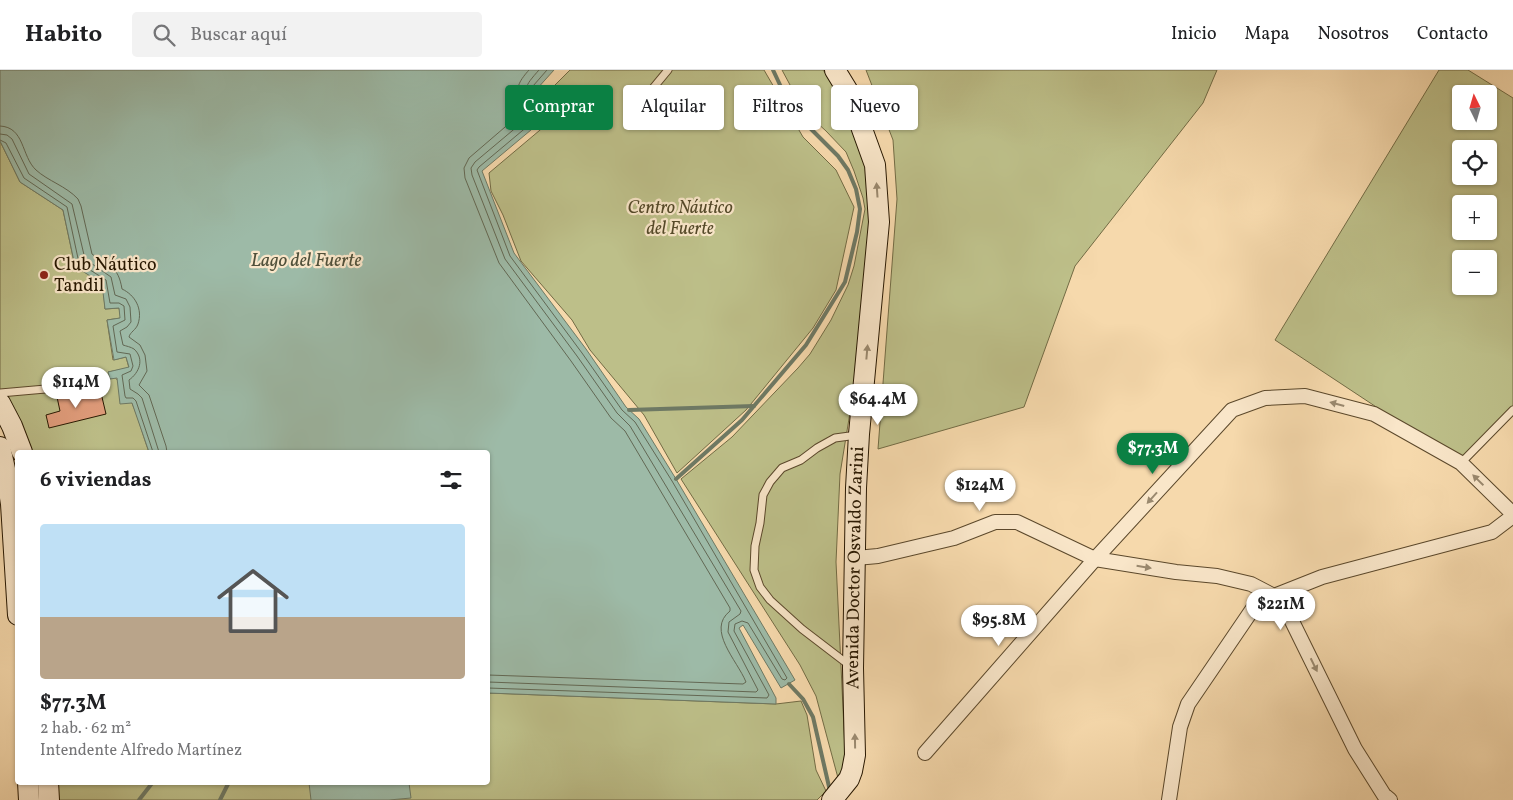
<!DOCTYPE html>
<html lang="es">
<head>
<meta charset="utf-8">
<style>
	body { margin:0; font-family:Vollkorn,serif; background:#f2f2f2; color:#202124; height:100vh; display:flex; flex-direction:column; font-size:19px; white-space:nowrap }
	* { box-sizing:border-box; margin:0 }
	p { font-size:16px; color:#757577 }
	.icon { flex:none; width:28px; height:28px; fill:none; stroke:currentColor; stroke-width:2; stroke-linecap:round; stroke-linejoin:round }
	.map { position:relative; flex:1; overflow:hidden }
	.drawer { position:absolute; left:15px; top:380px; width:475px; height:335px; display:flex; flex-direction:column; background:#fff; border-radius:5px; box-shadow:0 1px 4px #0004 }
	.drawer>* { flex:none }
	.guide { position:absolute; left:505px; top:15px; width:475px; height:45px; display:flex; gap:10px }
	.needle { width:32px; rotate:355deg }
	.tools { position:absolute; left:1452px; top:15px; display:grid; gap:10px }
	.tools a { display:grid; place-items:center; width:45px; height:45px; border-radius:5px; background:#fff; box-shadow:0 1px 4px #0004; font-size:25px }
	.price { position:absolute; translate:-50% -42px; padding:0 11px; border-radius:18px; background:#fff; color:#222; font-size:16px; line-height:32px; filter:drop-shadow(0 1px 2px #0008) }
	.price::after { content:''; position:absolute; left:50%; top:30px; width:15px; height:11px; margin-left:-8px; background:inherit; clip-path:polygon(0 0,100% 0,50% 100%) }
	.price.selected { background:#0b8043; color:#fff }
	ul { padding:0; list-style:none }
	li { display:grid; align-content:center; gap:10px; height:265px; padding:0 25px }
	li span { display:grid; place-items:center; height:155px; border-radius:5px; color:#555 }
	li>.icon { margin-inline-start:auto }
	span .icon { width:90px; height:90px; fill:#fffc; stroke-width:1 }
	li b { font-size:21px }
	h2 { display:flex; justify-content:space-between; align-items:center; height:60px; padding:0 25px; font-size:21px }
	.pill { padding:0 18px; border-radius:5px; background:#fff; box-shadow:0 1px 4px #0004; font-size:18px; line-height:45px }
	.pill.selected { background:#0b8043; color:#fff }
	header { display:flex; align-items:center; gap:30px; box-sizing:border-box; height:70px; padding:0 25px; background:#fff; border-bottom:1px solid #e0e0e0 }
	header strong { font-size:24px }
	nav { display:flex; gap:28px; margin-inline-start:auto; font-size:18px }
	.search { width:350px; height:45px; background:#f2f2f2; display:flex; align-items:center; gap:12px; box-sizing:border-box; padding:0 18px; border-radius:5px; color:#757577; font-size:19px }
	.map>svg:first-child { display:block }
	.green { fill:#bdbf89; stroke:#726b44; fill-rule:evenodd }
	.water { fill:#9dbaa7; stroke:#6e7964 }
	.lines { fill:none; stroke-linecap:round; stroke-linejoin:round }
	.shore { stroke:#626854; stroke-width:1 }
	.stream { stroke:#6e7964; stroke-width:4 }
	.building { fill:#e39e7d; stroke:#271700 }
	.service-casing { stroke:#5b482b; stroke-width:9 }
	.minor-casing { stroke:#5b482b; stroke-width:16 }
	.secondary-casing { stroke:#271700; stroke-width:22 }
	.service { stroke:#f9e6c9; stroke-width:7 }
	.minor { stroke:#f9e6c9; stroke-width:14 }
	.secondary { stroke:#f9e6c9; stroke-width:20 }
	.oneway { fill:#9a896f }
	.poi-dot { fill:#8f2418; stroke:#f9e6c9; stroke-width:2 }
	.labels { text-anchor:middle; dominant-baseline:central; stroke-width:4.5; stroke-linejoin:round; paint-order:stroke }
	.park-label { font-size:18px; font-style:italic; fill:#544929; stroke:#f9e6c9 }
	.poi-label { font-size:18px; fill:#271700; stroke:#f9e6c9; text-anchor:start }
	.street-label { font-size:18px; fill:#271700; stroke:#f9e6c9 }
	.water-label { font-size:19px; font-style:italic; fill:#50503a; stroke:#f9e6c9 }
</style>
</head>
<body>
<header>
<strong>Habito</strong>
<div class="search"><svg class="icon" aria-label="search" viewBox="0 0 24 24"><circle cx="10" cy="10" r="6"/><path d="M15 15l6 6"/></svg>Buscar aquí</div>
<nav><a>Inicio</a><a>Mapa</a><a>Nosotros</a><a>Contacto</a></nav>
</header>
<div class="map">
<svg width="1513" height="730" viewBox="0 0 1513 730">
	<rect width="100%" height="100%" fill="#f6d9ac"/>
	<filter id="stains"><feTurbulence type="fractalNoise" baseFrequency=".004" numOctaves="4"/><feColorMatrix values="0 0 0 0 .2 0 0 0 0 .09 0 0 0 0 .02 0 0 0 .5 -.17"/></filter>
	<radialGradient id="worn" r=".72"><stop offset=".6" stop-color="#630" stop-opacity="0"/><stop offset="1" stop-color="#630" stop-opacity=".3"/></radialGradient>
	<g class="green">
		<path d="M570,0h194l39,67 33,33 18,37 -18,83 -23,38 -67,82 -69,63 -33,-58 -54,-65 -18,-30 -51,-59 -18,-46 -12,-24 -2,-18 76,-64 -15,-19z"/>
		<path d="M782,0h41l14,18 30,80 6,32 -14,157 -19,117 -4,88 9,188v17l-7,11 -22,-82 -16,-31 -119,-186 51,-42 66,-69 12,-14 21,-34 17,-35 6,-19 11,-57 -2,-11 -9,-27 -8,-19 -20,-21 -22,-20z"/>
		<path d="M866,0h351l-14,33 -128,163 -51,141 -146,42 19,-250 -4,-59z"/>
		<path d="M1439,0h29l45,28v312l-52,53 -186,-123zM1461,24h28v27h-28zM1461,79h28v27h-28zM1461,134h28v27h-28zM1461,189h28v27h-28z"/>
		<path d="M0,71l20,41 43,28 12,56 28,18 2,25 14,-1 2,10 -14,2 6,40 13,-3 3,11 -21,4c25,16 31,54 41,80h-122l-27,-62z"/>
		<path d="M488,623l288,11 25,-3 6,14 9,55 10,21 -9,9h-764l-1,-17 436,-1z"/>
	</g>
	<g class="water">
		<path d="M0,0h554l-18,20 20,19 -74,62 32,82 72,96 40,58 13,12 37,60 119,201 -14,8 -38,-63 -4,3 37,70v6l-288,-11v-241h-339l-17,-49 -12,1 -3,-26 -7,1 -2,-7 21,-5 -3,-10 -12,3 -7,-40 13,-2 -1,-10 -14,1 -3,-25 -27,-18 -12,-56 -43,-28 -20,-41z"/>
		<path d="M309,713h100l2,15 -22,2h-78z"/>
	</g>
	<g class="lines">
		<g class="shore">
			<path d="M0,56c25,1 21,30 36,44 12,11 30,16 42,29l3,7 11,48c17,13 26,11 30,35 13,6 21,20 16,35 -2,6 -8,8 -9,13l11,8 5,10 2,16 -8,14 10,10 17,51 1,6"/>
			<path d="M0,64l7,1 5,4 17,35 43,30 13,55 26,18 4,18 11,4 4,8 1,15 -4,5 -7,4 3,14c3,1 8,2 11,4 11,10 5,24 -5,31l1,9 8,5 4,4 17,54"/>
			<path d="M0,70l6,3 18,35 43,29 12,56 27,17 4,23h9l5,3 1,14 -12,6 4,26 13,2 3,12 -2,5 -9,4 3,21 1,2h7l3,3 17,51"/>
			<path d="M488,605l255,9 3,-2c-9,-22 -40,-52 -16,-71v-3l-105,-177 -14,-13 -40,-57 -72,-98 -34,-85 -1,-10 5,-10 57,-49c-1,-4 -3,-6 -6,-10 -6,-11 1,-20 9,-29"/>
			<path d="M488,612l268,10 2,-2 -30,-58 1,-10 11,-8 1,-3 -111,-185 -13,-13 -40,-57 -72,-97 -33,-84 -1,-7 4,-6 62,-52v-3c-16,-17 -13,-20 2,-37"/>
			<path d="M488,618l279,10 2,-3 -35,-64 1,-7 7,-3 6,2 34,56 3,1 2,-2 -115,-197 -37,-59 -13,-12 -40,-57 -72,-97 -33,-86 2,-3 68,-57v-3l-14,-13 -1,-4 1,-4 14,-16"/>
		</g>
		<g class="stream">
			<path d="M629,340l125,-4"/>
			<path d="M676,409l66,-59 64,-75 39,-63 12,-50 3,-23 -4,-20 -8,-19 -10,-14 -29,-29 -28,-40 -8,-17"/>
			<path d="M789,614l14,15 10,18 17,74"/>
			<path d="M139,730l14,-18"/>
			<path d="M220,730l9,-18"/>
		</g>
	</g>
	<path class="building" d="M77,322l1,7 23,-6 5,21 -57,14 -3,-13 14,-4 -3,-14z"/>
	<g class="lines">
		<defs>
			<g id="service">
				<path d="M639,35l29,-35"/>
				<path d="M0,323l91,-8"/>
				<path d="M1461,393l52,-53"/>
				<path d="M849,595l-47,-36 -32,-29 -10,-13 -6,-17 1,-24 5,-23 3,-28 7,-13 12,-14 19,-8 16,-12 18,-10 22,-3"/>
			</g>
			<g id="minor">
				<path d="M856,488l22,-2 76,-18 41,-16h22l78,37 81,13 41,4 34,8 23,12 11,11 70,142 29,46 6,5"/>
				<path d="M925,683l170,-194 137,-149 33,-12 40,-2 69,18 87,49 52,51"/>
				<path d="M1169,730l11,-73 8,-23 66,-97 20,-11 48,-19 170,-45 21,-16"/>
			</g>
			<g id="secondary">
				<path d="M0,333l12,23 10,26"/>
				<path d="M0,377l7,31 4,26 7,111"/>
				<path d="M28,712l1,18"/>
				<path d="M48,712l1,18"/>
				<path id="s1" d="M832,730l17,-21 3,-8 3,-16 -2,-87 3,-180 3,-54 20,-212 -4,-57 -26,-72 -14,-23"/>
			</g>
		</defs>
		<use href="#service" class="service-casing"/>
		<use href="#minor" class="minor-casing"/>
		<use href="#secondary" class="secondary-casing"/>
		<use href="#service" class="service"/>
		<use href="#minor" class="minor"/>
		<use href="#secondary" class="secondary"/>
	</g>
	<defs><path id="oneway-solid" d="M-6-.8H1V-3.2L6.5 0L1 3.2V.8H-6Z" transform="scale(1.25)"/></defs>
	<g class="oneway">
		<use href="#oneway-solid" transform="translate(877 120) rotate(-94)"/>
		<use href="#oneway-solid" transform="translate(867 282) rotate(-85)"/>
		<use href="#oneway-solid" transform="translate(1337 334) rotate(-165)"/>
		<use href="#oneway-solid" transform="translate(1478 410) rotate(-136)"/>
		<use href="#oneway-solid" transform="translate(1152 428) rotate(132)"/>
		<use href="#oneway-solid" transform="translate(1144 497) rotate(9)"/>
		<use href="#oneway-solid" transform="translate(1314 595) rotate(64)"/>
		<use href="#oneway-solid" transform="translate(855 671) rotate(-91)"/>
	</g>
	<circle class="poi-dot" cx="44" cy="205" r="5"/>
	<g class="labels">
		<g class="park-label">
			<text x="680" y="138">Centro Náutico<tspan x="680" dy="21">del Fuerte</tspan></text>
		</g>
		<g class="poi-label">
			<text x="54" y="195">Club Náutico<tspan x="54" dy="21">Tandil</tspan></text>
		</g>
		<g class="street-label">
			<text stroke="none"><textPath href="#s1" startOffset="239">Avenida Doctor Osvaldo Zarini</textPath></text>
		</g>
		<g class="water-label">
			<text x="306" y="191">Lago del Fuerte</text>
		</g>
	</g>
	<rect width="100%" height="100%" filter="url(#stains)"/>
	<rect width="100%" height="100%" fill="url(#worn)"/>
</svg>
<div class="tools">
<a><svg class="needle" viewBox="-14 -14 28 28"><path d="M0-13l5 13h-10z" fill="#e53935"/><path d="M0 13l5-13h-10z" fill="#757577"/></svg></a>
<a><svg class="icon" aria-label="locate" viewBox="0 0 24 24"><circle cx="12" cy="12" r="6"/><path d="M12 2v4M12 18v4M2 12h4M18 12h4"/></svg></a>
<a>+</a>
<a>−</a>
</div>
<b class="price" style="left:76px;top:339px">$114M</b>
<b class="price" style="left:878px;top:356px">$64.4M</b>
<b class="price selected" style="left:1153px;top:405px">$77.3M</b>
<b class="price" style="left:980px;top:442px">$124M</b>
<b class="price" style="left:1281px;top:561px">$221M</b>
<b class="price" style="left:999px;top:577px">$95.8M</b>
<div class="guide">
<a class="pill selected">Comprar</a>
<a class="pill">Alquilar</a>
<a class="pill">Filtros</a>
<a class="pill">Nuevo</a>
</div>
<section class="drawer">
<h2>6 viviendas<svg class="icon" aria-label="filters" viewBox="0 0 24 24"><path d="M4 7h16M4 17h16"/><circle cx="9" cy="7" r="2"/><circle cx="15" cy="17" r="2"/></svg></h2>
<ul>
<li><span style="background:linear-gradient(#bfe0f5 60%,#b9a48a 0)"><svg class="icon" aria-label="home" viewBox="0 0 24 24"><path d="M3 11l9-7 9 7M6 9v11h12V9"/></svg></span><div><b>$77.3M</b><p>2 hab. · 62 m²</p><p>Intendente Alfredo Martínez</p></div></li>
</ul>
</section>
</div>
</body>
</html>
